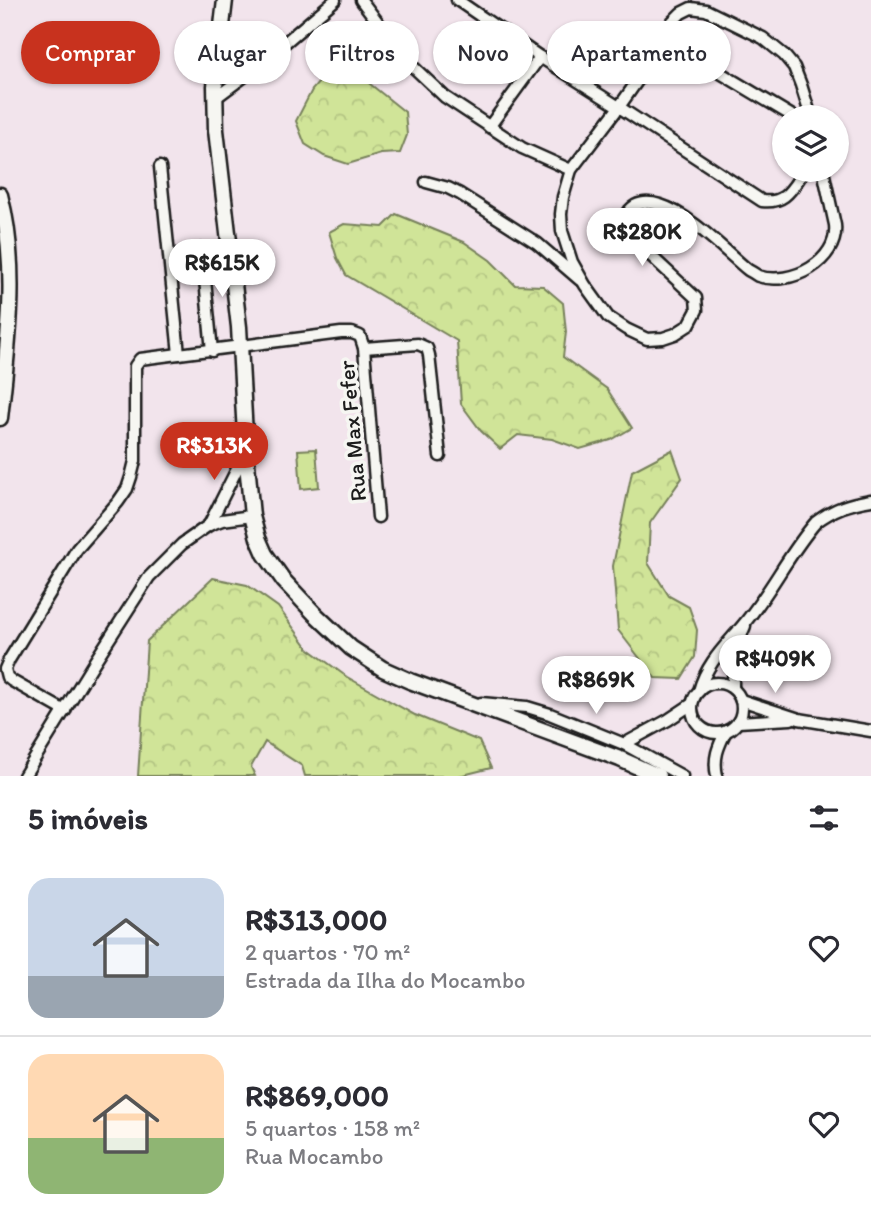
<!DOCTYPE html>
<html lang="pt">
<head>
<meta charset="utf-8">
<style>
	body { margin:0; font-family:Itim,sans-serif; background:#f7f7f7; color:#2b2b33; height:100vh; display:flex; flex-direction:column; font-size:26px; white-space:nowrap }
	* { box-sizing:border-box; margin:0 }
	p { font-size:23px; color:#7c7c81 }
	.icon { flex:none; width:38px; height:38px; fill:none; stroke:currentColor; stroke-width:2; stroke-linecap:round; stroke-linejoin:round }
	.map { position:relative; height:776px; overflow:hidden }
	.drawer { display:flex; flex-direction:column; background:#fff; flex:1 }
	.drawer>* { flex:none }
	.guide { position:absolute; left:21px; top:21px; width:830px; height:63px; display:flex; gap:14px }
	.buttons { position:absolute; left:772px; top:105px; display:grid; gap:14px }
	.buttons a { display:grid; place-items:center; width:77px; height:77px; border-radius:50%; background:#fff; box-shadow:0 2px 5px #0004; font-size:35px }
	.price { position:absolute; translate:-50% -60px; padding:0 16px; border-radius:24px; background:#fff; color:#222; font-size:23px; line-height:46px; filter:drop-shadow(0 2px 4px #0008) }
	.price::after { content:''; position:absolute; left:50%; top:42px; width:21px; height:16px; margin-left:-10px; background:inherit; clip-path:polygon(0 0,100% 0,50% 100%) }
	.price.current { background:#c8321e; color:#fff }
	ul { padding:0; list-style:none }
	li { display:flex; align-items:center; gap:21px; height:175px; padding:0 28px }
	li+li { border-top:2px solid #e1e1e2 }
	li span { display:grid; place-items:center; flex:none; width:196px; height:140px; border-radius:21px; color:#555 }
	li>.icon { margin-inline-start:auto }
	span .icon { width:84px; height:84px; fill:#fffc; stroke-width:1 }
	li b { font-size:30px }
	h2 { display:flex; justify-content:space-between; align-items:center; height:84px; padding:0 28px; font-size:30px }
	.tag { padding:0 24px; border-radius:32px; background:#fff; box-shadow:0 2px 5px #0004; font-size:24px; line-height:63px }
	.tag.current { background:#c8321e; color:#fff }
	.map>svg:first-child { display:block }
	.forest { fill:url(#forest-crowns); stroke:#76805a; stroke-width:2 }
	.pitch { fill:#d0e498; stroke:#76805a; stroke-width:2 }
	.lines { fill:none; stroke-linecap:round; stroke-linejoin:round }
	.street-casing { stroke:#1c1c1c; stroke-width:15 }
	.secondary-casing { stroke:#1c1c1c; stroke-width:19 }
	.street { stroke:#f6f6f2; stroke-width:10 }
	.secondary { stroke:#f6f6f2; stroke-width:14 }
	.labels { text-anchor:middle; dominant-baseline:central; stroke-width:7; stroke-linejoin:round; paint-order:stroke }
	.street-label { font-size:23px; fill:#1c1c1c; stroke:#f6f6f2 }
</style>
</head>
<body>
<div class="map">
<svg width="871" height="776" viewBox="0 0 871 776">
	<defs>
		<pattern id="forest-crowns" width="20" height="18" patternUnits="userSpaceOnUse" patternTransform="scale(1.75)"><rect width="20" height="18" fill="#d0e498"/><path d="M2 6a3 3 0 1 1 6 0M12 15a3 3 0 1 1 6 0" fill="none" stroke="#b2c382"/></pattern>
	</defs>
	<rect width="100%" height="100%" fill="#f2e4ec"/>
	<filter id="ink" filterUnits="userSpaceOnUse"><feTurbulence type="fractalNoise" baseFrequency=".0143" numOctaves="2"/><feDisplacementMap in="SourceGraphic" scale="14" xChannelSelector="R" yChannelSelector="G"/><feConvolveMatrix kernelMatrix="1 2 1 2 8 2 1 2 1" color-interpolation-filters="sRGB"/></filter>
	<g filter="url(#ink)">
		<g class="forest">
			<path d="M338,60l17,4 5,12 45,36 2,23 -7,18 -19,1 -33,10 -24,-8 -19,-12 -9,-23 16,-31z"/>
			<path d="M396,214l68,28 26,18 25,25 28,1 20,17 3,29 -3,25 44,32 25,39 -21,12 -31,9 -28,-10 -34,-4 -18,14 -19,-18 -20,-27 -4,-63 -111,-66 -9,-17 -8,-26 15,-8 39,3z"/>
			<path d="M672,450l10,28 -32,45 -2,40 21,33 20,11 8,23 -2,27 -14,22 -26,-1 -37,-48 -5,-64 19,-95z"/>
			<path d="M213,578l34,7 31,22 31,42 38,28 68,38 64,26 12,27 -32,8h-154l-3,-10 -37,-24 -14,25 4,9h-117l9,-135z"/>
		</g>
		<path class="pitch" d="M316,449l3,38 -18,2 -3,-39z"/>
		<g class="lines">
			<defs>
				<g id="street">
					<path d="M361,0l47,62 37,35 77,51 49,22"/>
					<path d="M457,0l83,57 79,50 143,94c25,3 30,-14 43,-31"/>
					<path d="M662,38l132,79"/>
					<path d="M214,99l39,-29 82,-70"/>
					<path d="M811,117l-10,-32 -7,-18 -10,-12 -21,-17 -57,-28 -15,-2 -10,5 -9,9 -32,55 -21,30 -48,63 -8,27 -2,17 1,17 10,31 13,23 23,32 18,12 21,10 16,-1 12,-4 14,-9 8,-15 -1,-12 -62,-58c-18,-24 -2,-44 26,-35 30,9 64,45 88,65 4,2 7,4 10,6 33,11 81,-15 77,-51l-12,-55"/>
					<path d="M489,127l51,-70"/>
					<path d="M160,167l19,187"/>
					<path d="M426,182l22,6 12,6 77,49 43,37"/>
					<path d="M202,249l10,102"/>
					<path d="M364,348l54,-4 9,4 2,7 11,101"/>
					<path d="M209,525l36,-72"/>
					<circle cx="717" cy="708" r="25"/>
					<path d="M733,688c0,-27 1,-37 12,-62"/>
					<path d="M699,691c8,-30 30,-48 48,-71 25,-31 43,-68 69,-98 19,-14 32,-18 55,-22"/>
					<path d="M741,700l58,19 72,12"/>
					<path d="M481,703l46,4 23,7 74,30 58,32"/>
					<path d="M65,711l-53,-30 -5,-4 -2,-8 4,-9 68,-111 41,-47 9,-13 4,-12 4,-16v-95l5,-7 201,-26h11l8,3 4,12 14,169"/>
					<path d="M738,722l53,-3"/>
					<path d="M624,744l44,-24 24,-16"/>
					<path d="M24,776l71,-115 54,-84 33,-33 27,-19 13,-5 30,-4"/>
					<path d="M717,776c-4,-18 1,-29 9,-45"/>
				</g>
				<g id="secondary">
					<path d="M225,0l-10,86 1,44 23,197 7,126 6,63 6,22 7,16 19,27 31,33 36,34 32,21 27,12 210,78 38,17"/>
					<path d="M0,195c19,72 8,150 0,223"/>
				</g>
			</defs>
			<use href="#street" class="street-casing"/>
			<use href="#secondary" class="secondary-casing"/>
			<use href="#street" class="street"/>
			<use href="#secondary" class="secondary"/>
		</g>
	</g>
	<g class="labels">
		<g class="street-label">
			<text transform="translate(352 431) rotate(-95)">Rua Max Fefer</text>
		</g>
	</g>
</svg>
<div class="buttons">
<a><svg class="icon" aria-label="layers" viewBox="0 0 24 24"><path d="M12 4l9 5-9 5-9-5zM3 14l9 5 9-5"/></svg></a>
</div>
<b class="price" style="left:642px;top:268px">R$280K</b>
<b class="price" style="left:222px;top:299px">R$615K</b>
<b class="price current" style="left:214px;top:482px">R$313K</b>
<b class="price" style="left:775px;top:695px">R$409K</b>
<b class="price" style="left:596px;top:716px">R$869K</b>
<div class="guide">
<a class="tag current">Comprar</a>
<a class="tag">Alugar</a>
<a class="tag">Filtros</a>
<a class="tag">Novo</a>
<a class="tag">Apartamento</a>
</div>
</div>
<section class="drawer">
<h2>5 imóveis<svg class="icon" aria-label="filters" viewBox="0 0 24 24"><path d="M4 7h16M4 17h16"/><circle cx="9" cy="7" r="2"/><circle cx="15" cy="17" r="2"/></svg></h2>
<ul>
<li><span style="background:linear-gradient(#c9d6e8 70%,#9aa5b1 0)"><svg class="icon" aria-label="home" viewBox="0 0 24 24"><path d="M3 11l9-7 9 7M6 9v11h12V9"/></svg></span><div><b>R$313,000</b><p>2 quartos · 70 m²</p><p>Estrada da Ilha do Mocambo</p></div><svg class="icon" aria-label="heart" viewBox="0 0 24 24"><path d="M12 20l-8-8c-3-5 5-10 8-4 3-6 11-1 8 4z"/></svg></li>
<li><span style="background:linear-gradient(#ffd9b3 60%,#8fb573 0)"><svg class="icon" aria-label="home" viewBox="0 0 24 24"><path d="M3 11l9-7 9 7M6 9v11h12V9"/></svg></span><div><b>R$869,000</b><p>5 quartos · 158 m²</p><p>Rua Mocambo</p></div><svg class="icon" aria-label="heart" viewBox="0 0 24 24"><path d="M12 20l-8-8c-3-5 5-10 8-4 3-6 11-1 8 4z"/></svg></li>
</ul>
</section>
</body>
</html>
